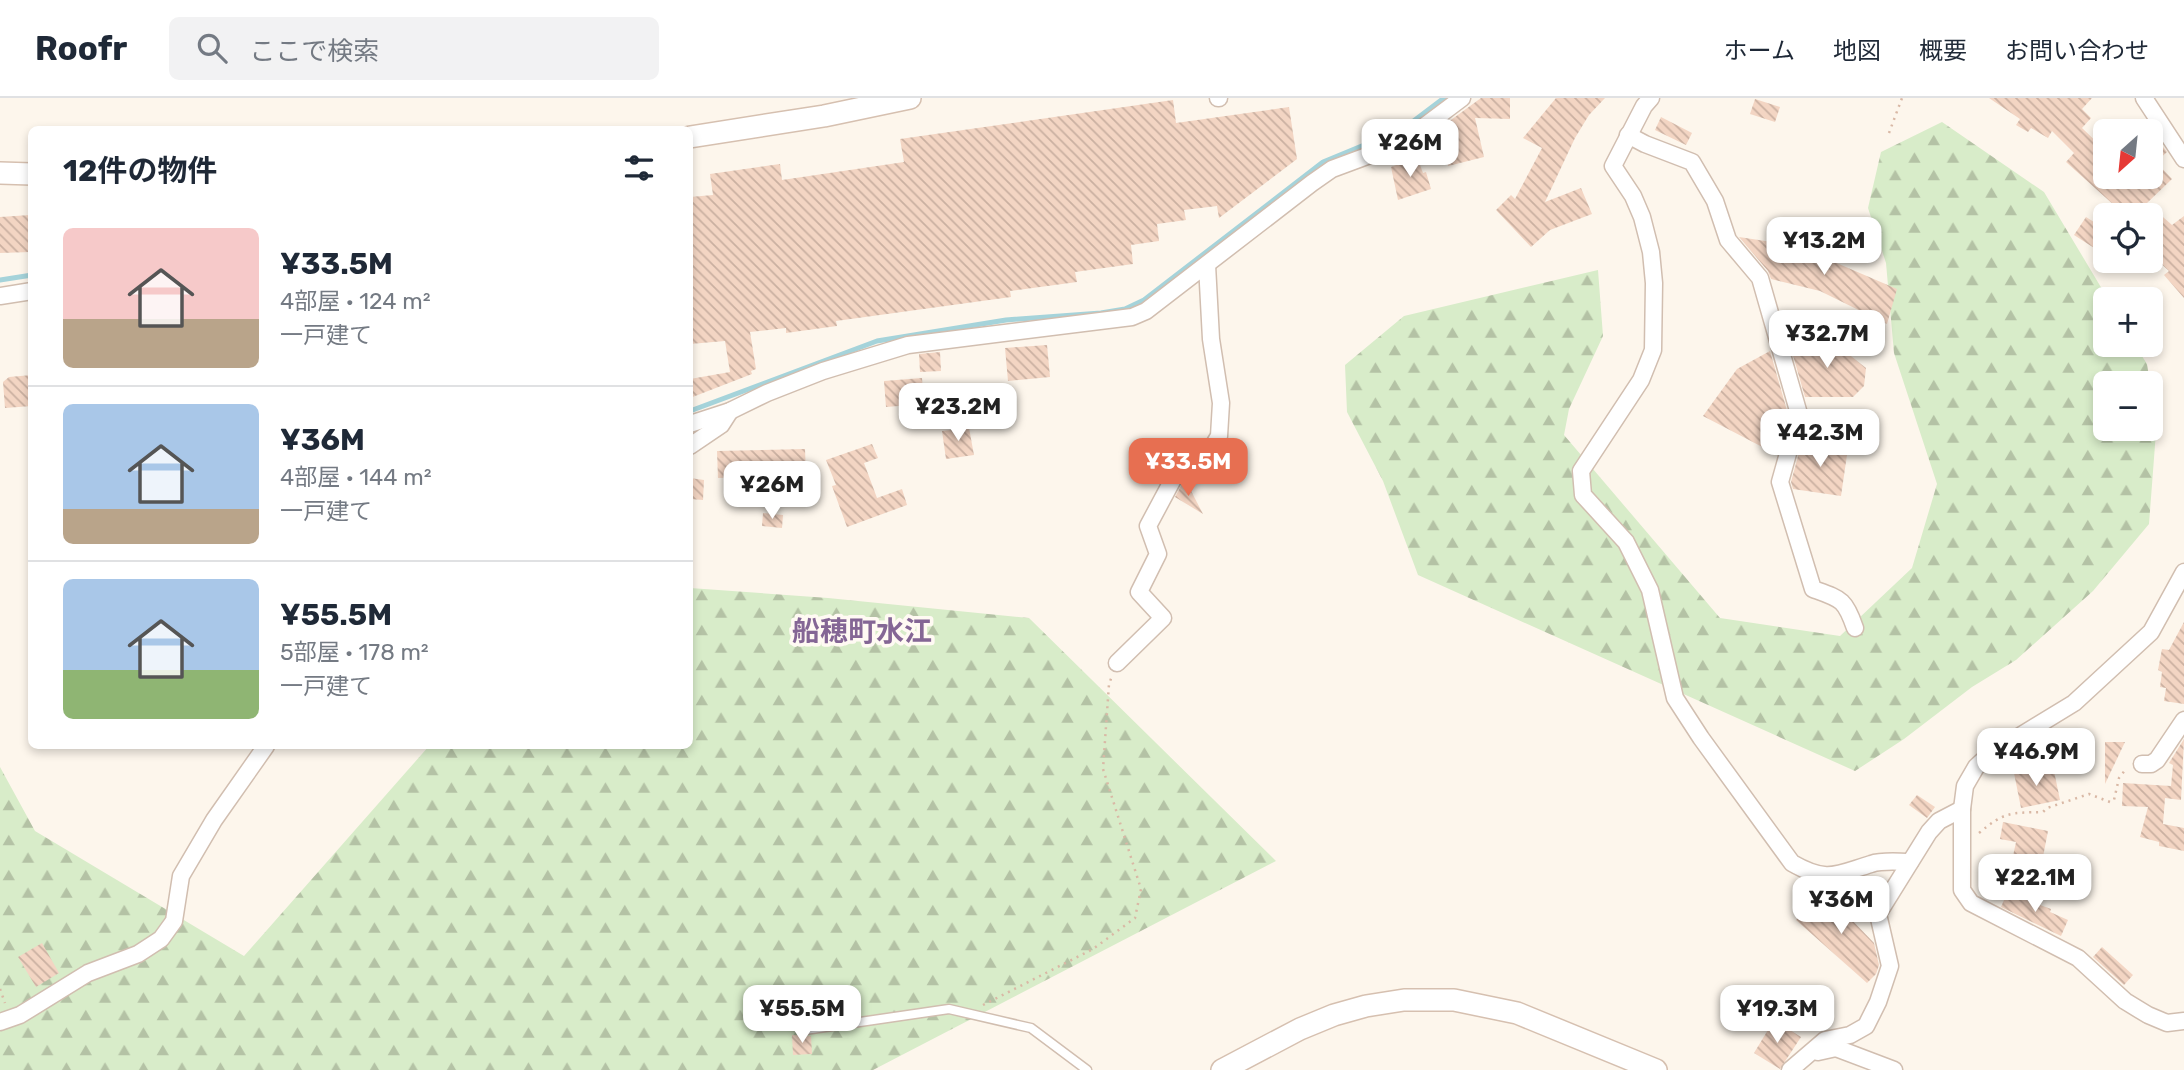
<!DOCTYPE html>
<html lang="ja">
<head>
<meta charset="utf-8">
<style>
	body { margin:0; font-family:Rubik,"Noto Sans JP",sans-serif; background:#f2f2f3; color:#1f2937; height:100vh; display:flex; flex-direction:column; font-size:26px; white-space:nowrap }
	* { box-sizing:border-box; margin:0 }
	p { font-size:23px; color:#747a83 }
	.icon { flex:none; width:38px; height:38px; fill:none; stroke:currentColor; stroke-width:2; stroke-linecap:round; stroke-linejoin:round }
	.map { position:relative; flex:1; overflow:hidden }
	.side { position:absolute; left:28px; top:28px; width:665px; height:623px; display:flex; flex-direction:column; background:#fff; border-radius:10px; box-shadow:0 4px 10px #0003 }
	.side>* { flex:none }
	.needle { width:46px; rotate:207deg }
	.tools { position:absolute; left:2093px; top:21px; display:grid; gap:14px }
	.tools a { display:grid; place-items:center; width:70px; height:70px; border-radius:10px; background:#fff; box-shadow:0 4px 10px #0003; font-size:35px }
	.price { position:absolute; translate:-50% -60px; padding:0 16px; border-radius:14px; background:#fff; color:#222; font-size:23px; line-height:46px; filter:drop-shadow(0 2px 4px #0008) }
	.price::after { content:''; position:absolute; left:50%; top:42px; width:21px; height:16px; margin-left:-10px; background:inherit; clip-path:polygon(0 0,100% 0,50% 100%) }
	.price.on { background:#e76f51; color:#fff }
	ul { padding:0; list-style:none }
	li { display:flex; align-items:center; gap:21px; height:175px; padding:0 35px }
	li+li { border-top:2px solid #e0e1e3 }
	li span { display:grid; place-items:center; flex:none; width:196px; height:140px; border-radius:10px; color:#555 }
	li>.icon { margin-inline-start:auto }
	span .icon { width:84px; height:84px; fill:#fffc; stroke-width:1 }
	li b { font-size:30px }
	h2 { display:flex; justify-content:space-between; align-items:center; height:84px; padding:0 35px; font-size:30px }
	header { display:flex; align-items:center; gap:42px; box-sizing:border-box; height:98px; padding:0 35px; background:#fff; border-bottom:2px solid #e0e1e3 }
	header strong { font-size:33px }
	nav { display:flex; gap:38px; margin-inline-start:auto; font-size:24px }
	.search { width:490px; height:63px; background:#f2f2f3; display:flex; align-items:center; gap:18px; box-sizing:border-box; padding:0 24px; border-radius:10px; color:#747a83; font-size:26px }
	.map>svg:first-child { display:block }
	.forest { fill:url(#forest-firs) }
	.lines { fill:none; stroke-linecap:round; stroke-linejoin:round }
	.stream { stroke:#a5d3da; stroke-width:5 }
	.building { fill:url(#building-back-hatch) }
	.lane-casing { stroke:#d1beb0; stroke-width:11 }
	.street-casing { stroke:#d1beb0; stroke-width:19 }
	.secondary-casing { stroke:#d6c0b0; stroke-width:24 }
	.path { stroke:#d9b8a5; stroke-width:2.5; stroke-dasharray:2 5; stroke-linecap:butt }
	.lane { stroke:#fff; stroke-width:8 }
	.street { stroke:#fff; stroke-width:16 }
	.secondary { stroke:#fff; stroke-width:21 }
	.labels { text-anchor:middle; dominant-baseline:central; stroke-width:7; stroke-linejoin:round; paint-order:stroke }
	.quarter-label { font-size:28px; font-weight:bold; fill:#846695; stroke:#fffaf3 }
</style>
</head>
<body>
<header>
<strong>Roofr</strong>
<div class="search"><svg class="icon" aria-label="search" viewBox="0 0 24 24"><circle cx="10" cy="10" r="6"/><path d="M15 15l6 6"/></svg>ここで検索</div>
<nav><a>ホーム</a><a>地図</a><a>概要</a><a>お問い合わせ</a></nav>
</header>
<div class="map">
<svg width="2184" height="972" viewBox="0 0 2184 972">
	<defs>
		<pattern id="forest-firs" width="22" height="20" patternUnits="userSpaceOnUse" patternTransform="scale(1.75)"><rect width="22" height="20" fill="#d8ecc9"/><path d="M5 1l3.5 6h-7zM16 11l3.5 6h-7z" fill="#b4c2a5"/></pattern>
		<pattern id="building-back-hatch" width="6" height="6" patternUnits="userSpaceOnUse" patternTransform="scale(1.75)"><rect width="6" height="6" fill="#f3d5c3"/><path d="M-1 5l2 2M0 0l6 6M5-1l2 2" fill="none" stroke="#cab0a1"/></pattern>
	</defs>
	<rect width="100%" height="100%" fill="#fdf6ec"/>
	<g class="forest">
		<path d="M1942,24l102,70 64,107h-3v46h30l12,19 3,19h-45v46h46v-37l5,40 -7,92 -56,67 -77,69 -44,27 -68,52 -49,32 -437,-196 -35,-94 -36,-69 -2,-47 59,-49 194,-46 5,66 -34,73 -5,26 156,183 120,18 72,-68 25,-84 -43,-131 -8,-90 -18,-55 13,-56z"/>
		<path d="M690,490l138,10 201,20 247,243 -403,209h-873v-303l35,64 209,125 185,-210h261z"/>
	</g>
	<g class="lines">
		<g class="stream">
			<path d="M0,182l32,-5"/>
			<path d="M690,313l187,-70 129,-21 95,-7 24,-4 19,-9 179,-138 80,-33 41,-31"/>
		</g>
	</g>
	<g class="building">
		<path d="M1481,0h29v21l-35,-1 9,39 -36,9 -8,-38z"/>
		<path d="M1556,0h49l-16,17 -14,23 -30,64 36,-14 11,26 -42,16 -19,17 -35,-37 15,-15 4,4 27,-51 -19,-10z"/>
		<path d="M1989,0h103l-10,11 9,9 -9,10 23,22v27h46v-45l16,20 -11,10 16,17 -25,24 25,22 12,-9v82l-20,-23 5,-4 -11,-10 3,-3 -10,-10v-33h-26l-59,-53 8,-9 -22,-22 -4,7 -17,-10 -3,4 -12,-7 4,-6z"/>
		<path d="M1755,1l25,8 -5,15 -25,-8z"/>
		<path d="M1173,2l3,23 113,-16 8,52 -78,59 -2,-12 -33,4 2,10 -29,4 2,17 -28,4 2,19 -58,8 2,10 -67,9 1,6 -175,24 1,5 -51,7v-5l-36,4 6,37 -5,2 1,3 -62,24v-19l40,-7 -5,-31 -35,3v-147l23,-2 -3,-21 70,-10 2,16 122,-18 -4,-23z"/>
		<path d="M1661,19l31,16 -6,12 -31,-15z"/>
		<path d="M1417,59l6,16 3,-1 5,17 -33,11 -7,-33z"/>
		<path d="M30,117l1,37 -31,1v-36z"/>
		<path d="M2086,119l19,12v26l-31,-20z"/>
		<path d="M1739,139l58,9 100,43 -10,35 -67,-33 -49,-12 -3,-8z"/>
		<path d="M1827,239l39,31 -2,18 -11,11h-48l-15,-52z"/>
		<path d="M1047,247l3,32 -42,4 -3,-33z"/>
		<path d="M1770,253l18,63 -5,19 -13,18 -67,-35 34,-47z"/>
		<path d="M940,254l1,19 -21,1 -1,-18z"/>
		<path d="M32,277v31l-27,2 -2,-26 6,-5z"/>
		<path d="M922,280l2,26 -38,3 -2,-26z"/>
		<path d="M969,330l5,27 -28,4 -4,-28z"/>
		<path d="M1802,343l46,7 -7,48 -48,-7 -2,-7z"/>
		<path d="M872,346l6,14 -14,5 13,35 25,-9 5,16 -60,22 -15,-41 4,-1 -10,-25z"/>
		<path d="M805,351l1,26 -88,3 -1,-27z"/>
		<path d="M690,380l14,2 -1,20 -13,-1z"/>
		<path d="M1182,386l7,3 14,27 -28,-17z"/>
		<path d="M763,415l20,2 -1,13 -20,-2z"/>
		<path d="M2184,524v82l-20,-3 2,-13 -6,-1 2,-15 -4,-2 4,-21 7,1z"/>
		<path d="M2184,641l-3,61 -16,-2 -2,26 21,4v23l-25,-5v-4l-19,-5 8,-30 -26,-1 1,-23 48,3 2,-21 -4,-2z"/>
		<path d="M2105,644h20l-20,42z"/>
		<path d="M2033,671l1,6 20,-4 6,29 -39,8 -7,-35z"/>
		<path d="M1917,697l18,12 -8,11 -18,-13z"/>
		<path d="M2003,724l45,9 -6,31 -29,-6 3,-14 -16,-3z"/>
		<path d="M1823,792l51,53 5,22 -3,9 -9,9 -71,-63z"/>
		<path d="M2007,795l44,16 -1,3 18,8 -7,16 -60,-29z"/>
		<path d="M42,845l17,30 -23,14 -18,-30z"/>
		<path d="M2102,849l31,28 -9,10 -31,-28z"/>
		<path d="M1774,922l27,17 -21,32 -26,-16z"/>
		<path d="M792,937l19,1 1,18 -19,1z"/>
	</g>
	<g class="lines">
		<defs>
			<path id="lane" d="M805,932l144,-21 82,19 56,42"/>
			<g id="street">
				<path d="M1218,0h1"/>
				<path d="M1651,0l-7,8 -31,60 20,30 9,21 9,35 3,31 -1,67 -12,30 -60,91 2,24 43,47 24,48 25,108 26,40 91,125c35,20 43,12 79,1 12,-4 27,-2 39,-2"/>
				<path d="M2144,0l40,61"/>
				<path d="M1628,37l17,9 47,18 23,39 13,39 32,38 39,136 -19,68 33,107c28,10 32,10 42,39"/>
				<path d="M0,198l32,-5"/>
				<path d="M690,326l40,-13 37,-18 56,-22 85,-26 224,-28 14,-6 166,-128 20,-14 70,-26 60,-45"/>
				<path d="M690,348l31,-21 9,-14"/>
				<path d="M2184,474l-33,60 -77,71 -85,52 -13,12 -11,19 -3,23v81l9,13 107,55 47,43 23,14 19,8 17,-2"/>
				<path d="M1117,565l46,-45 -24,-26 19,-38 -10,-28 31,-58 28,-12 12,-20 2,-33 -10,-64 -4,-74"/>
				<path d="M2142,666h9l6,-4 27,-40"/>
				<path d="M0,924l20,-7 68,-42 50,-19 23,-15 13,-18 7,-45 33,-56 52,-74"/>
				<path d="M1818,954l18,-4 58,22"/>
				<path d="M1790,972l35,-30 25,-5 16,-9 12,-24 12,-36 -12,-52 51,-82 10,-11 23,-12"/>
			</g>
			<g id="secondary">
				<path d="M690,39l134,-21 86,-18"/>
				<path d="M0,75l32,1"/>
				<path d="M1222,972l78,-41 34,-14 32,-9 38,-6h50l63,13 139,57"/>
			</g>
		</defs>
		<use href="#lane" class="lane-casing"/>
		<use href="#street" class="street-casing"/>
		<use href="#secondary" class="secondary-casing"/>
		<g class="path">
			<path d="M1889,35l13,-35"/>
			<path d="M1979,735c26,-22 32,-20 64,-21l4,-4 42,-14 21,8 4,-2 5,-22 7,-9"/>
			<path d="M0,891l5,14"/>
			<path d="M983,907l110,-56 42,-31 6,-29 -38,-120 6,-85 3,-8"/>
		</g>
		<use href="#lane" class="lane"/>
		<use href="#street" class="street"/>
		<use href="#secondary" class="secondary"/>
	</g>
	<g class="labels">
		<g class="quarter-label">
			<text x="862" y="533">船穂町水江</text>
		</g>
	</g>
</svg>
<div class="tools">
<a><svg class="needle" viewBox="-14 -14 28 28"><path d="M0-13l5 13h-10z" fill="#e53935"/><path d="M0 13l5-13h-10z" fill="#747a83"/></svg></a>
<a><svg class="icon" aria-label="locate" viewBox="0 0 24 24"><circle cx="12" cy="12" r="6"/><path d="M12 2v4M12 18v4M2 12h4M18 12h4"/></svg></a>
<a>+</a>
<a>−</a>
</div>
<b class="price" style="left:1410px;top:81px">¥26M</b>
<b class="price" style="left:1824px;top:179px">¥13.2M</b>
<b class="price" style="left:1827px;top:272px">¥32.7M</b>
<b class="price" style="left:958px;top:345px">¥23.2M</b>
<b class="price" style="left:1820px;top:371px">¥42.3M</b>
<b class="price on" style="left:1188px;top:400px">¥33.5M</b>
<b class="price" style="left:772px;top:423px">¥26M</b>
<b class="price" style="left:2036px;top:690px">¥46.9M</b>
<b class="price" style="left:2035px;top:816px">¥22.1M</b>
<b class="price" style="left:1841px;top:838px">¥36M</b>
<b class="price" style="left:802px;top:947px">¥55.5M</b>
<b class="price" style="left:1777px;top:947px">¥19.3M</b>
<section class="side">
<h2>12件の物件<svg class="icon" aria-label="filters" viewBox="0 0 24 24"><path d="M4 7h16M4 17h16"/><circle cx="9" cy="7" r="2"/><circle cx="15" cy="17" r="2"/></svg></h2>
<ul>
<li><span style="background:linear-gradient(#f6c9c9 65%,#b9a48a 0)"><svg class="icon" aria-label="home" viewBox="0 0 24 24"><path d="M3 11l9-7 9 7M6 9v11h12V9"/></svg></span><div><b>¥33.5M</b><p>4部屋 · 124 m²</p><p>一戸建て</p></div></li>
<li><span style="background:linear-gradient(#a9c7e8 75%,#b9a48a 0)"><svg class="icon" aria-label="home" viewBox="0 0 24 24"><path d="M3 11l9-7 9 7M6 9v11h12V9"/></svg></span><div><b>¥36M</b><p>4部屋 · 144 m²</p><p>一戸建て</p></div></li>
<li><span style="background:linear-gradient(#a9c7e8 65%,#8fb573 0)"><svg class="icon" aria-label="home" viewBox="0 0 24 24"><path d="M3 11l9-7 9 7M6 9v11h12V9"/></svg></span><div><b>¥55.5M</b><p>5部屋 · 178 m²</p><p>一戸建て</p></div></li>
</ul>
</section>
</div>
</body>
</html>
